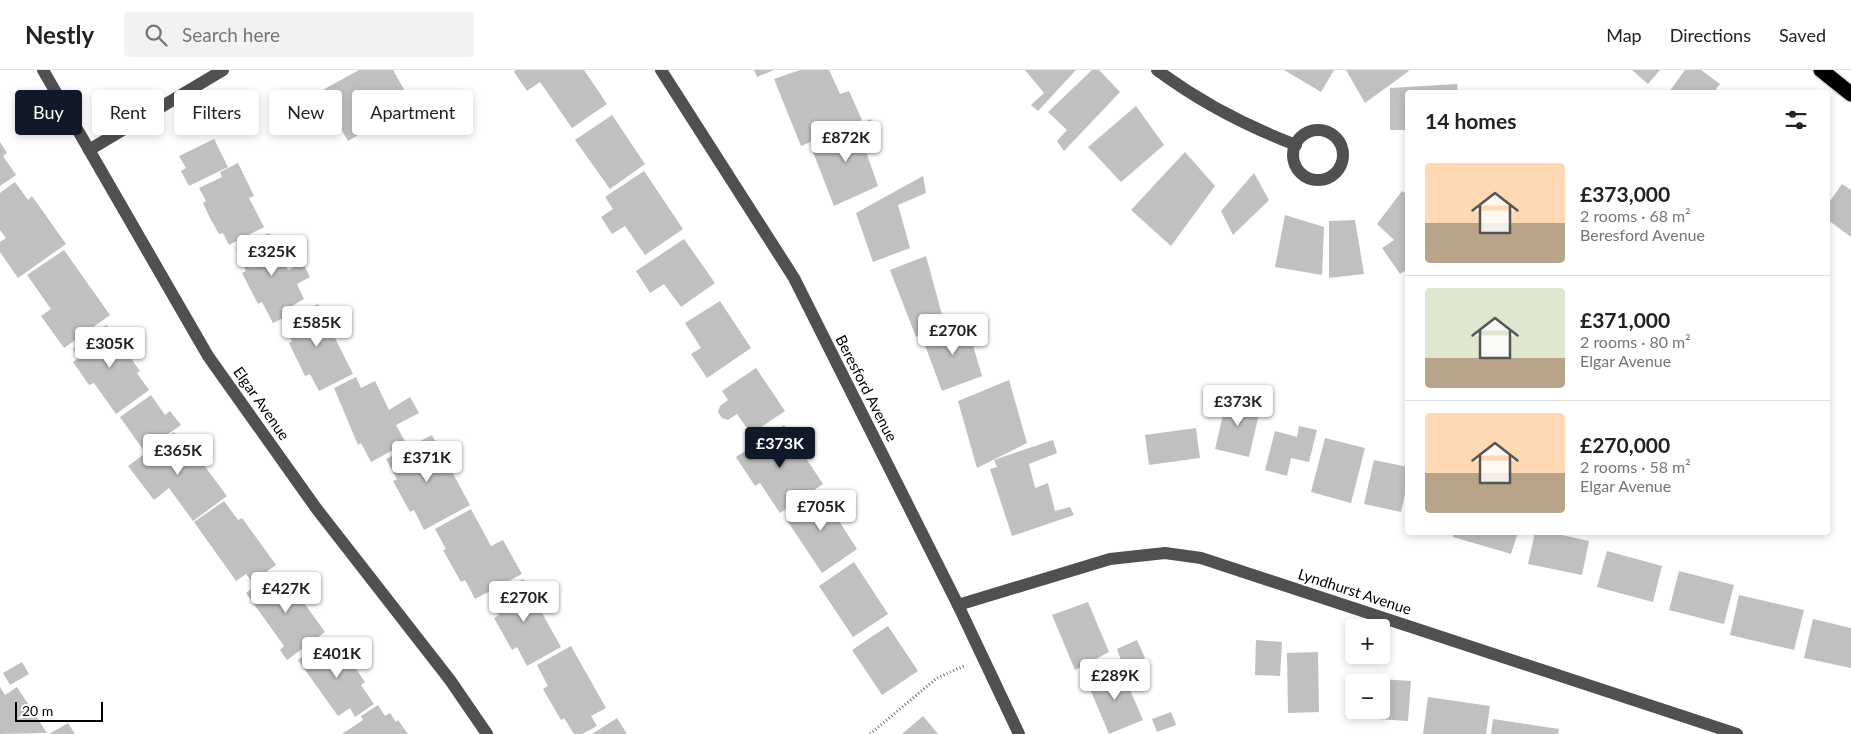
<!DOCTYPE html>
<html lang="en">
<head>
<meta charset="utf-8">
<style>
	body { margin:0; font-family:Lato,sans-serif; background:#f2f2f2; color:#222; height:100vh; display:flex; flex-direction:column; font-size:19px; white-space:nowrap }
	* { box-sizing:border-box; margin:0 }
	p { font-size:16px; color:#767676 }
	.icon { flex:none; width:28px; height:28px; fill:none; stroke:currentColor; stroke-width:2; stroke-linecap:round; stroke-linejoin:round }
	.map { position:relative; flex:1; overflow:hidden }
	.side { position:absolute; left:1405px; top:20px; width:425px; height:445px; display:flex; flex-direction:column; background:#fff; border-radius:5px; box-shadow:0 2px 8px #0003 }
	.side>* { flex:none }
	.guide { position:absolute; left:15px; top:20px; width:475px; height:45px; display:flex; gap:10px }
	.controls { position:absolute; left:1345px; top:549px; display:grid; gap:10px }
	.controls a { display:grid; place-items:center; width:45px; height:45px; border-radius:5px; background:#fff; box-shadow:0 2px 8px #0003; font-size:25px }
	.scale { position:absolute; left:15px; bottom:12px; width:88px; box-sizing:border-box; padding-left:5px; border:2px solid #000; border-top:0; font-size:14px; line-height:18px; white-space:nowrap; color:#000; -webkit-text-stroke:4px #fff; paint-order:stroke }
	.price { position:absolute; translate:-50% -42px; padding:0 11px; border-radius:5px; background:#fff; color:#222; font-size:16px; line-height:32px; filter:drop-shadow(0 1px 2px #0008) }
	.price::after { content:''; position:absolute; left:50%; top:30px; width:15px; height:11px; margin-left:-8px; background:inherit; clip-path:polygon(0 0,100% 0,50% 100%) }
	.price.on { background:#111827; color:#fff }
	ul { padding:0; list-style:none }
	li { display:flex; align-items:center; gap:15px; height:125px; padding:0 20px }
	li+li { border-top:1px solid #e0e0e0 }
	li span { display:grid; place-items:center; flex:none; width:140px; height:100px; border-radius:5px; color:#555 }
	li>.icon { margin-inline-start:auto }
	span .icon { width:60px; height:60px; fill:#fffc; stroke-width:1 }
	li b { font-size:21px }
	h2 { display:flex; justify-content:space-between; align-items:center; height:60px; padding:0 20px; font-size:21px }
	.tag { padding:0 18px; border-radius:5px; background:#fff; box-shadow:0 2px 8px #0003; font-size:18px; line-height:45px }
	.tag.on { background:#111827; color:#fff }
	header { display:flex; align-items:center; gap:30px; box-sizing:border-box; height:70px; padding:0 25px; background:#fff; border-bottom:1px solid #e0e0e0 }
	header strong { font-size:24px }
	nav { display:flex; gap:28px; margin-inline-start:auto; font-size:18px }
	.search { width:350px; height:45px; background:#f2f2f2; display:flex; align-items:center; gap:12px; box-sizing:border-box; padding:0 18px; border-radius:5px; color:#767676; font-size:19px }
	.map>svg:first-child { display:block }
	.building { fill:#c0c0c0; fill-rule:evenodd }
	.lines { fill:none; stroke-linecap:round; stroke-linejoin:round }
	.highway-casing { stroke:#dbdbdb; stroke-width:18 }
	.path { stroke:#727272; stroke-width:3; stroke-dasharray:1 2.5; stroke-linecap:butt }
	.minor { stroke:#505050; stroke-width:12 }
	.highway { stroke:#000; stroke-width:15 }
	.labels { text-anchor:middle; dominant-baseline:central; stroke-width:4; stroke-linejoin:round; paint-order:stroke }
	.street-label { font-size:15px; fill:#000; stroke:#fff }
</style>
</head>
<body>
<header>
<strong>Nestly</strong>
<div class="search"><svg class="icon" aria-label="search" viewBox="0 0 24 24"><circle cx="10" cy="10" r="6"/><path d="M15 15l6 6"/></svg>Search here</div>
<nav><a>Map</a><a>Directions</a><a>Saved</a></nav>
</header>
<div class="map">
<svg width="1851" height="664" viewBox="0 0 1851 664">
	<rect width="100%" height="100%" fill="#fff"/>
	<g class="building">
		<path d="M359,0h34l13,23 -11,6 4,8 -18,10 2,4 -35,20 -29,-49z"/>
		<path d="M516,0h68l23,34 -35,24 -32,-46 -13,9 -13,-19z"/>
		<path d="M754,0h20l-17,7z"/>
		<path d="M800,0h29l11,24 9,-3 13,29 -61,26 -27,-67z"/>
		<path d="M1025,0h51l-38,41 -7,-6 13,-12z"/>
		<path d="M1092,0h7l21,22 -56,59 -7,-10 10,-11 -19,-18z"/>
		<path d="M1284,0h50l-13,22z"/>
		<path d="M1346,0h61l2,1 -44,32z"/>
		<path d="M1632,0h28l-12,14z"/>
		<path d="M1685,0h16l19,14 -6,8h-45z"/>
		<path d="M1457,14l1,8h-50v38h-18v-42z"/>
		<path d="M1136,36l28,39 -43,37 -33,-35z"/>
		<path d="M612,45l33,49 -35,25 -35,-49z"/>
		<path d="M871,49l4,14 -13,7 16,46 -44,20 -23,-59z"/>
		<path d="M214,69l14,28 -39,19 -8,-15 5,-3 -7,-12z"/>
		<path d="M0,72l7,11 -4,3 13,19 -16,11z"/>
		<path d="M1185,82l30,34 -44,60 -40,-36z"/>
		<path d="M238,93l16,33 -5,2 15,29 -35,18 -6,-12 -4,1 -9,-16 -7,-15 3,-2 -7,-13 23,-11 -2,-5z"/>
		<path d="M644,101l39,58 -38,26 -20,-29 -13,8 -11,-17 12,-8 -8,-12z"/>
		<path d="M1254,103l15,27 -36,35 -12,-24z"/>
		<path d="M923,106l3,17 -28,12 12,43 -37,14 -17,-49z"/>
		<path d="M15,112l13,18 4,-4 34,48 -48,34 -18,-26v-10l6,-4 -6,-8v-37z"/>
		<path d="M1842,114l9,6v47l-23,-17v-16z"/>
		<path d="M1402,121l6,4v74l-8,5 -18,-26 12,-8 -17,-16z"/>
		<path d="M1285,145l39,12 -2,48 -47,-8z"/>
		<path d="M1355,150l9,54 -35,4v-57z"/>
		<path d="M269,163l19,37 15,-7 7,14 -13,7 7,15 -14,8 3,6 -20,10 -11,-21 -4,2 -16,-31 4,-2 -10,-22z"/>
		<path d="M684,169l31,44 -34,24 -17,-23 -14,9 -14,-22z"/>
		<path d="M64,180l46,65 -46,33 -23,-32 10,-7 -24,-34z"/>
		<path d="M926,186l18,66 -28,15 -26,-67z"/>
		<path d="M720,231l31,47 -44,30 -16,-24 10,-6 -16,-25z"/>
		<path d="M318,234l35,70 -34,17 -9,-17 -5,2 -16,-33 3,-2 -9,-20z"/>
		<path d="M965,249l17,57 -40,15 -19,-51z"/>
		<path d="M107,255l33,46 -3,2 12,17 -33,24 -22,-31 -5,2 -16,-23 6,-4 -6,-9z"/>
		<path d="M756,298l29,43 -34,23 -14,-20 -9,6 -6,-2 -4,-6 2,-6 8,-6 -6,-9z"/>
		<path d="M356,307l5,11 14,-7 14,29 21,-13 9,16 -23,12 10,18 -35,19 -10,-19 -3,2 -24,-57z"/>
		<path d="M1009,310l18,63 -50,25 -19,-67z"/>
		<path d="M151,325l14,20 5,-4 11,14 -37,26 -24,-34z"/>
		<path d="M1227,328l34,7 -12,52 -34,-8z"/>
		<path d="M784,355l39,59 -43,29 -20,-30 -5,3 -19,-29z"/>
		<path d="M1299,356l18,4 -8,32 -18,-4 -4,18 -22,-6 10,-39 22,6z"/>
		<path d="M1196,358l4,30 -51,7 -4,-30z"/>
		<path d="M174,362l8,11h5l40,53 -34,25 -24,-33 -15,12 -26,-34z"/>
		<path d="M432,365l38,70 -46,25 -10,-20 -4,2 -17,-31 4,-2 -11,-20z"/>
		<path d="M1325,368l40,10 -14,55 -40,-11z"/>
		<path d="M1053,370l4,13 -28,11 6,24 13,-5 7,28 15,-4 4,8 -62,21 -22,-67 7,-2 -3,-7z"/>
		<path d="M1374,390l34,7v13l-7,32 -37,-8z"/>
		<path d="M819,420l38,59 -35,24 -36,-54 15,-10 -3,-5z"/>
		<path d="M224,431l14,19 4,-2 34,47 -24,17 -6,-8 -10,7 -42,-59z"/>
		<path d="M471,439l20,37 12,-6 19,34 -47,25 -10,-19 -4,2 -18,-32 3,-1 -11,-20z"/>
		<path d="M1454,462h64l-7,22 -58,-17z"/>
		<path d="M1535,462h13l41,9 -7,34 -54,-11z"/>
		<path d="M1607,481l55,15 -9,36 -56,-15z"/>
		<path d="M854,492l34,52 -35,23 -34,-51z"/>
		<path d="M1679,501l55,14 -10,39 -55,-14z"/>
		<path d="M274,503l7,9 5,-4 39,54 -38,28 -7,-10 4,-4 -38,-53z"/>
		<path d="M523,509l38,68 -34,19 -10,-19 -5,3 -18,-32 5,-3 -10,-17z"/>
		<path d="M1739,525l65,15 -10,40 -64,-15z"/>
		<path d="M1088,532l21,50 -34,18 -23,-55z"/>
		<path d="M1813,549l38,9v40l-47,-10z"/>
		<path d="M888,556l30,45 -36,24 -30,-45z"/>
		<path d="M328,569l12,17 5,-3 11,16 9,13 -4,3 13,19 -19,13 -5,-9 -12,8 -40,-56z"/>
		<path d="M1137,570l8,18 -22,8 -6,-17z"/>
		<path d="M1256,570l26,2 -2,34 -25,-1z"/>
		<path d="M571,576l35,62 -15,8 6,10 -15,8h-8l-10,-16 -3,2 -18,-31 5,-3 -11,-21z"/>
		<path d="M1318,582l1,60 -31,1 -1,-60z"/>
		<path d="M22,592l7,12 -19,11 -7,-12z"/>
		<path d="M1120,597l23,53 -34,14 -22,-52z"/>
		<path d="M1348,607l63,4 -3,40 -63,-4zM1354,612h27v28h-27z"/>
		<path d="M0,617l5,8 12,-8 30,46 -47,1z"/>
		<path d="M1428,627l62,9 -4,28h-63z"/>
		<path d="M378,635l7,11 5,-3 6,9 2,-2 10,14h-66l21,-14 -2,-4z"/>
		<path d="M1171,642l5,13 -19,7 -5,-13z"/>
		<path d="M923,646l15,18h-36z"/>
		<path d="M617,648l10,16h-35z"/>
		<path d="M1493,649l66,10 -1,5h-67z"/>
		<path d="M68,653l7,11h-26z"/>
	</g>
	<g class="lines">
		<defs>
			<path id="highway" d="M1821,0l30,24"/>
		</defs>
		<use href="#highway" class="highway-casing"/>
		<path class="path" d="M870,664l67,-56 27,-12"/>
		<g class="minor">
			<path d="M43,0l165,286 108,152 134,172 37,54"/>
			<path d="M661,0l133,208 164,327 61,129"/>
			<path d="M1157,0c43,32 89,56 139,75"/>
			<circle cx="1318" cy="85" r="25"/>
			<path d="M89,80l134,-80"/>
			<path d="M958,535l152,-46 55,-6 36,5 536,176"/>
		</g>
		<use href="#highway" class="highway"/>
	</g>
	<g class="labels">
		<g class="street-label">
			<text transform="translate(867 318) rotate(63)">Beresford Avenue</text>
			<text transform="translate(262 333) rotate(55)">Elgar Avenue</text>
			<text transform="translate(1355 521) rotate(18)">Lyndhurst Avenue</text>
		</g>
	</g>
</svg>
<div class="controls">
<a>+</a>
<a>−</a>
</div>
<div class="scale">20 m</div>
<b class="price" style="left:846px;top:93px">£872K</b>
<b class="price" style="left:272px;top:207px">£325K</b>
<b class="price" style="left:317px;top:278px">£585K</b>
<b class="price" style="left:953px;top:286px">£270K</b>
<b class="price" style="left:110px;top:299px">£305K</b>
<b class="price" style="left:1238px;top:357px">£373K</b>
<b class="price on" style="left:780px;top:399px">£373K</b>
<b class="price" style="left:178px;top:406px">£365K</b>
<b class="price" style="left:427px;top:413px">£371K</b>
<b class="price" style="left:821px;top:462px">£705K</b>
<b class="price" style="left:286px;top:544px">£427K</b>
<b class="price" style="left:524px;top:553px">£270K</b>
<b class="price" style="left:337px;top:609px">£401K</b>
<b class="price" style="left:1115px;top:631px">£289K</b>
<div class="guide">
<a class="tag on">Buy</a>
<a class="tag">Rent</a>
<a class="tag">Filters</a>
<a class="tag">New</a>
<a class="tag">Apartment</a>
</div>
<section class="side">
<h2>14 homes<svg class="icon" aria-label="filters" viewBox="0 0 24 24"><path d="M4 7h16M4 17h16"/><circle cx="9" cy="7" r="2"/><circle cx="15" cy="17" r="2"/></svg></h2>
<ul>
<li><span style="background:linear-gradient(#ffd9b3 60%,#b9a48a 0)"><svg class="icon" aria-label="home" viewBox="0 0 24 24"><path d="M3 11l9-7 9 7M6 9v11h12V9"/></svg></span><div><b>£373,000</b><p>2 rooms · 68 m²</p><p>Beresford Avenue</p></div></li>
<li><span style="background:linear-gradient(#dfe7d0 70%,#b9a48a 0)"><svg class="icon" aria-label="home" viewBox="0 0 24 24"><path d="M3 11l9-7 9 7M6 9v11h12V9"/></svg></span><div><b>£371,000</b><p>2 rooms · 80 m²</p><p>Elgar Avenue</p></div></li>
<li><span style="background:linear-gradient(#ffd9b3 60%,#b9a48a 0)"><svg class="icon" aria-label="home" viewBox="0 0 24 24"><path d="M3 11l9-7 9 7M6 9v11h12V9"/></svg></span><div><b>£270,000</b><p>2 rooms · 58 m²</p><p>Elgar Avenue</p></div></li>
</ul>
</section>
</div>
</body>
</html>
